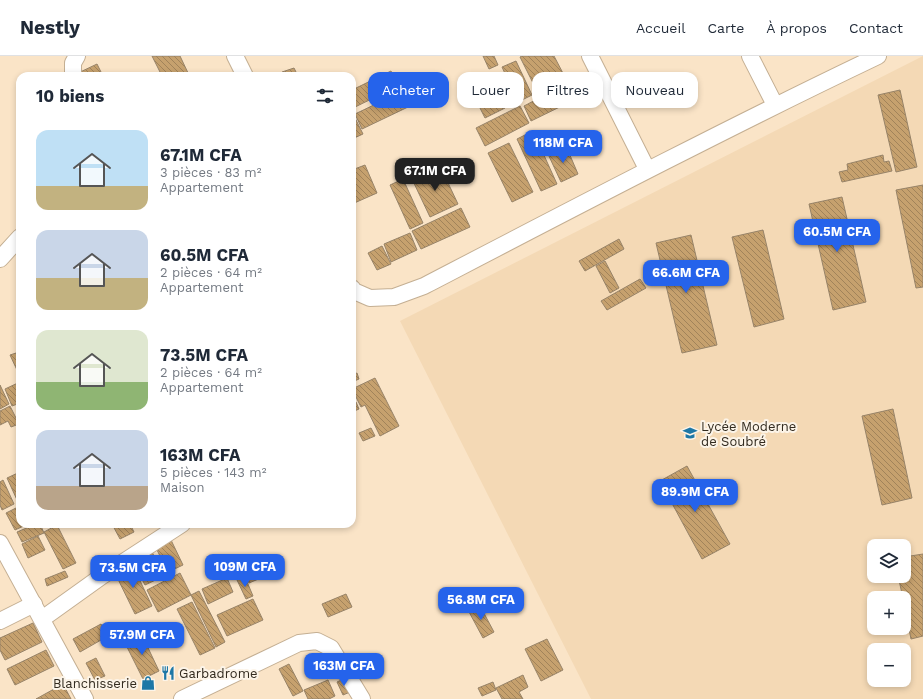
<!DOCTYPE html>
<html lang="fr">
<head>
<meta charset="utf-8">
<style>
	body { margin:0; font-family:"Work Sans",sans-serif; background:#f2f2f3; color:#1f2937; height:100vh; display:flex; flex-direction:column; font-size:15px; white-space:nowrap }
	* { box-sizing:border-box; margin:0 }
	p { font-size:13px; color:#747a83 }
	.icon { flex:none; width:22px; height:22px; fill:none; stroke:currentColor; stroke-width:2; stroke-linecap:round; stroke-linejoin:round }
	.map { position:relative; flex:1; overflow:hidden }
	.panel { position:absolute; left:16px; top:16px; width:340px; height:456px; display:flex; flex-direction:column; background:#fff; border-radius:12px; box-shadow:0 2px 6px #0003 }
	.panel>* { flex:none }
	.guide { position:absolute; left:368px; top:16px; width:380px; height:36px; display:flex; gap:8px }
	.controls { position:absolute; left:867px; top:483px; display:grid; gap:8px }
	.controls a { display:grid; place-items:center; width:44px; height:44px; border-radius:8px; background:#fff; box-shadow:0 2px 6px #0003; font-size:20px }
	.price { position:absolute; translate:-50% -34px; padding:0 9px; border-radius:8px; background:#2563eb; color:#fff; font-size:13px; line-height:26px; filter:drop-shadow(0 1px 2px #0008) }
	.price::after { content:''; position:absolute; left:50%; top:24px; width:12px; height:9px; margin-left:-6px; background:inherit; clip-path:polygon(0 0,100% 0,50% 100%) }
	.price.selected { background:#222; color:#fff }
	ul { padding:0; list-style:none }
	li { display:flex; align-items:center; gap:12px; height:100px; padding:0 20px }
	li span { display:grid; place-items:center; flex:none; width:112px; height:80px; border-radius:12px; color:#555 }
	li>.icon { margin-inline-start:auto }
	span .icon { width:48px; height:48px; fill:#fffc; stroke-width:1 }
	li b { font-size:17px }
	h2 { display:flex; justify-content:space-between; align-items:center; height:48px; padding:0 20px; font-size:17px }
	.chip { padding:0 14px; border-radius:12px; background:#fff; box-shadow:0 2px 6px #0003; font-size:14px; line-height:36px }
	.chip.selected { background:#2563eb; color:#fff }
	header { display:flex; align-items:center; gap:24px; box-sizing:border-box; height:56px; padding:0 20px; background:#fff; border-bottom:1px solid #e0e1e3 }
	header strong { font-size:19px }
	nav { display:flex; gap:22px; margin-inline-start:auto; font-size:14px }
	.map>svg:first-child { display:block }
	.built { fill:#f4d9b5; fill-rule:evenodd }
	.building { fill:url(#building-back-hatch); stroke:#978368 }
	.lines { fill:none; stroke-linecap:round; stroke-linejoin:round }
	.minor-casing { stroke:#c4af93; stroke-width:18 }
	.minor { stroke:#fff; stroke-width:16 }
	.labels { text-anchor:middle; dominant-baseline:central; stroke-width:4; stroke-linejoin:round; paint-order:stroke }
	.poi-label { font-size:13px; fill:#332b1f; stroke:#fcf4e8; text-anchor:start }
</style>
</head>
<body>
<header>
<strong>Nestly</strong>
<nav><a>Accueil</a><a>Carte</a><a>À propos</a><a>Contact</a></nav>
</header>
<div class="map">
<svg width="923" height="643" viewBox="0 0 923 643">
	<defs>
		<pattern id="building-back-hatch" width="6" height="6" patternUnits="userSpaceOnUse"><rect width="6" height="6" fill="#c6a16e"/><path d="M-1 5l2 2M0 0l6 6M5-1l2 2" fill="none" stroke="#a1835a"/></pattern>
	</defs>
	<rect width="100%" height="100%" fill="#fae4c7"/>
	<path class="built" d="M923,0v643h-332l-191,-378zM874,490h30v30h-30zM874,542h30v30h-30zM874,594h30v30h-30z"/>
	<g class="building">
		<path d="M152,0h28l9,19 -27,1z"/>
		<path d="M483,0h11l4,9 -9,4z"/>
		<path d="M522,0h32l12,23 -28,14 -18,-36z"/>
		<path d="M516,5l16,34 -14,7 -16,-35z"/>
		<path d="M97,8l6,12h-28l-1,-1z"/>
		<path d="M294,12l4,8h-14l-2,-4z"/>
		<path d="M391,15l7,15 -45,22 -1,-18z"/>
		<path d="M489,18l16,34 -20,10 -17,-34z"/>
		<path d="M566,28l8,16 -43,21 -7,-15z"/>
		<path d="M900,34l17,77 -21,5 -18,-77z"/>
		<path d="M401,36l7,15 -46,22 -7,-15z"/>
		<path d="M520,50l9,17 -44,23 -9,-18z"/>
		<path d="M352,56l11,22 -11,5z"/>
		<path d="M533,75l24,53 -16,7 -24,-52z"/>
		<path d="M509,87l24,49 -21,10 -24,-49z"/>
		<path d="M566,90l12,28 -17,8 -13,-28z"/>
		<path d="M883,99l1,7 5,-1 3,10 -50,11 -3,-10 9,-2 -1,-6z"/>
		<path d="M365,109l12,28 -25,11v-34z"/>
		<path d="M440,110l18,38 -28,13 -18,-38z"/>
		<path d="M403,123l20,44 -13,6 -20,-44z"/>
		<path d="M923,129v102l-7,1 -20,-98z"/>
		<path d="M842,141l24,105 -33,8 -24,-106z"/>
		<path d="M461,152l9,19 -49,22 -9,-18z"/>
		<path d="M763,174l21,89 -30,8 -22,-90z"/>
		<path d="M410,177l7,17 -26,12 -7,-18z"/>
		<path d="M691,179l26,110 -35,8 -26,-110z"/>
		<path d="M619,183l5,10 -39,22 -6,-10z"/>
		<path d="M382,190l9,18 -14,6 -9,-17z"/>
		<path d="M605,205l14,27 -9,5 -14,-27z"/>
		<path d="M640,223l6,9 -39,22 -6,-9z"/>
		<path d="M19,296l1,3v13l-3,2 -7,-15z"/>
		<path d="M357,317l2,6 -7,3v-7z"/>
		<path d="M375,322l24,48 -19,10 -15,-31 -4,2 -9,-18z"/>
		<path d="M20,326v21l-8,3 -7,-17z"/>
		<path d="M0,329l9,19 -9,5z"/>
		<path d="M356,346l3,7 -7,3v-9z"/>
		<path d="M10,350l9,18 -8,3 -3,-6 -8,4v-14z"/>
		<path d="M893,353l19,89 -30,7 -20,-89z"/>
		<path d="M371,372l4,8 -12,5 -4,-8z"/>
		<path d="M687,410l43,78 -28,15 -42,-78z"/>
		<path d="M20,416v29l-2,1 -11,-24z"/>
		<path d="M3,424l11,24 -12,6 -2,-5v-23z"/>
		<path d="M20,450v18h8l-13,6 -9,-17z"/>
		<path d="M36,468h4l4,9 -22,9 -5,-10z"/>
		<path d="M112,468h18l4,8 -14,7z"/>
		<path d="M57,469l19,38 -13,6 -19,-37z"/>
		<path d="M38,480l7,14 -17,8 -6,-14z"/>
		<path d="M171,484l12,25 -15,7 -12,-24z"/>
		<path d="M152,496l12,24 -19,9 -12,-23z"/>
		<path d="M923,498v82l-12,3 -7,-34v-7h-1l-5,-22h6v-19z"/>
		<path d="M269,501l6,15 -26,11 -6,-15z"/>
		<path d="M132,508l20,42 -17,8 -20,-41z"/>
		<path d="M65,515l3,6 -21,9 -2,-7z"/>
		<path d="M180,517l11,22 -33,17 -11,-22z"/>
		<path d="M245,521l8,19 -7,3 -9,-19z"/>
		<path d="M227,522l6,14 -25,12 -6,-15z"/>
		<path d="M199,535l26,51 -9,5 -25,-52z"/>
		<path d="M346,538l6,13 -24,10 -6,-13z"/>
		<path d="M253,543l10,21 -36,16 -10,-21z"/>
		<path d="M192,546l23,46 -15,7 -23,-46z"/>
		<path d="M479,548l15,28 -11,6 -15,-28z"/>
		<path d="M33,567l9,19 -37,18 -5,-10v-12z"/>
		<path d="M101,568l7,12 -28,16 -7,-13z"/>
		<path d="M141,577l18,38 -16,8 -19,-38z"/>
		<path d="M547,583l16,31 -22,11 -16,-32z"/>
		<path d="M46,594l8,16 -39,19 -8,-16z"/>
		<path d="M96,602l9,18 -10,4 -9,-17z"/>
		<path d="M312,605l6,13 -6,3 -6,-13z"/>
		<path d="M289,608l14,27 -10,5 -14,-27z"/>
		<path d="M523,619l5,12 -9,5 4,7h-21l-6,-11z"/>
		<path d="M344,623l6,13 -7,3 -6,-13z"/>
		<path d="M328,624l7,16 -6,3h-21l-4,-9z"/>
		<path d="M493,626l3,8 -14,6 -4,-8z"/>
		<path d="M63,628l8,15h-35z"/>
	</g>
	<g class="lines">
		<defs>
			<g id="minor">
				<path d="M235,0l10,20"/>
				<path d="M590,0l57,113"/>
				<path d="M750,0l25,49"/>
				<path d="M73,20v-13l4,-7"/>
				<path d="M0,203l20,-22"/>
				<path d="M352,232l2,3 16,7 24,-1 30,-11c150,-78 301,-157 454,-230"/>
				<path d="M0,487l85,156"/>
				<path d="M42,563l60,-43 80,-52"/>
				<path d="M0,565l34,-17"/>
				<path d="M182,643l117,-56 18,-2 14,7 31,51"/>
			</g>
		</defs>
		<use href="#minor" class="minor-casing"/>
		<use href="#minor" class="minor"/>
	</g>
	<defs>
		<symbol id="school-bare" viewBox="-9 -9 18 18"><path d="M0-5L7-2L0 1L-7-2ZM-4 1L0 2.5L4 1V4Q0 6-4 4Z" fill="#1d77a6" stroke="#fcf4e8" stroke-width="2.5" paint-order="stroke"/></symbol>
		<symbol id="restaurant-bare" viewBox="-9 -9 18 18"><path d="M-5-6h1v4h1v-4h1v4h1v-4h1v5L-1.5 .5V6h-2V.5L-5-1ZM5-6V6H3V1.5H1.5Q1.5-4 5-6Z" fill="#1d77a6" stroke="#fcf4e8" stroke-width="2.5" paint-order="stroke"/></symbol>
		<symbol id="shop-bare" viewBox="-9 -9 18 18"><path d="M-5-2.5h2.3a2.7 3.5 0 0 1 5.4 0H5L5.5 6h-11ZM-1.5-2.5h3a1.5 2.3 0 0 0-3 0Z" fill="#1d77a6" stroke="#fcf4e8" stroke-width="2.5" paint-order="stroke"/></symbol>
	</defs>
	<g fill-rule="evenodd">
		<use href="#school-bare" x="680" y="367" width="20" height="20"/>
		<use href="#restaurant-bare" x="158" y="607" width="20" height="20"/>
		<use href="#shop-bare" x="138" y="617" width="20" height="20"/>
	</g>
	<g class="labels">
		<g class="poi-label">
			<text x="701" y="370">Lycée Moderne<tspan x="701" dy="15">de Soubré</tspan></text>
			<text x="179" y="617">Garbadrome</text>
			<text x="137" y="627" text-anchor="end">Blanchisserie</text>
		</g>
	</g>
</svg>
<div class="controls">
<a><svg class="icon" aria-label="layers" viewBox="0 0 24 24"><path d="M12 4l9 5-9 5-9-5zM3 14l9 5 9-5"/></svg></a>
<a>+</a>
<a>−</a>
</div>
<b class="price" style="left:563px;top:108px">118M CFA</b>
<b class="price selected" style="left:435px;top:136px">67.1M CFA</b>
<b class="price" style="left:837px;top:197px">60.5M CFA</b>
<b class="price" style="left:686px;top:238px">66.6M CFA</b>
<b class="price" style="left:695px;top:457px">89.9M CFA</b>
<b class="price" style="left:245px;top:532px">109M CFA</b>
<b class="price" style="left:133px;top:533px">73.5M CFA</b>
<b class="price" style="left:481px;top:565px">56.8M CFA</b>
<b class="price" style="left:142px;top:600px">57.9M CFA</b>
<b class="price" style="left:344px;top:631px">163M CFA</b>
<div class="guide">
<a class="chip selected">Acheter</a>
<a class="chip">Louer</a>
<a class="chip">Filtres</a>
<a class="chip">Nouveau</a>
</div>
<section class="panel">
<h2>10 biens<svg class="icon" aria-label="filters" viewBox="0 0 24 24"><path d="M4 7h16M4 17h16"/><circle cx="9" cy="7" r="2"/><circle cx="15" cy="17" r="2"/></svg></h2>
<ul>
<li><span style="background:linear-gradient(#bfe0f5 70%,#c2b280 0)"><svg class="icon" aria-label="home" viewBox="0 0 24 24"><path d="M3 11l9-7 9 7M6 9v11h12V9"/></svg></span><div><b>67.1M CFA</b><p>3 pièces · 83 m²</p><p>Appartement</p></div></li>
<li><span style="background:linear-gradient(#c9d6e8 60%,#c2b280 0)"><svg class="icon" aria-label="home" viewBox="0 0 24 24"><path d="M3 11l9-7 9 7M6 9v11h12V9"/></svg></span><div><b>60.5M CFA</b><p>2 pièces · 64 m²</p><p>Appartement</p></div></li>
<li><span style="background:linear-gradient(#dfe7d0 65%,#8fb573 0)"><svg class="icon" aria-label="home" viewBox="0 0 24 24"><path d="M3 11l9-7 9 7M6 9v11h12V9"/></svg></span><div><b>73.5M CFA</b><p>2 pièces · 64 m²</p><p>Appartement</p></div></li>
<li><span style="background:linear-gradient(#c9d6e8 70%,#b9a48a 0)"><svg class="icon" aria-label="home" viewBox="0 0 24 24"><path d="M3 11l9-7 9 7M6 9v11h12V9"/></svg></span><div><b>163M CFA</b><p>5 pièces · 143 m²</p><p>Maison</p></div></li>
</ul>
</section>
</div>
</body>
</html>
